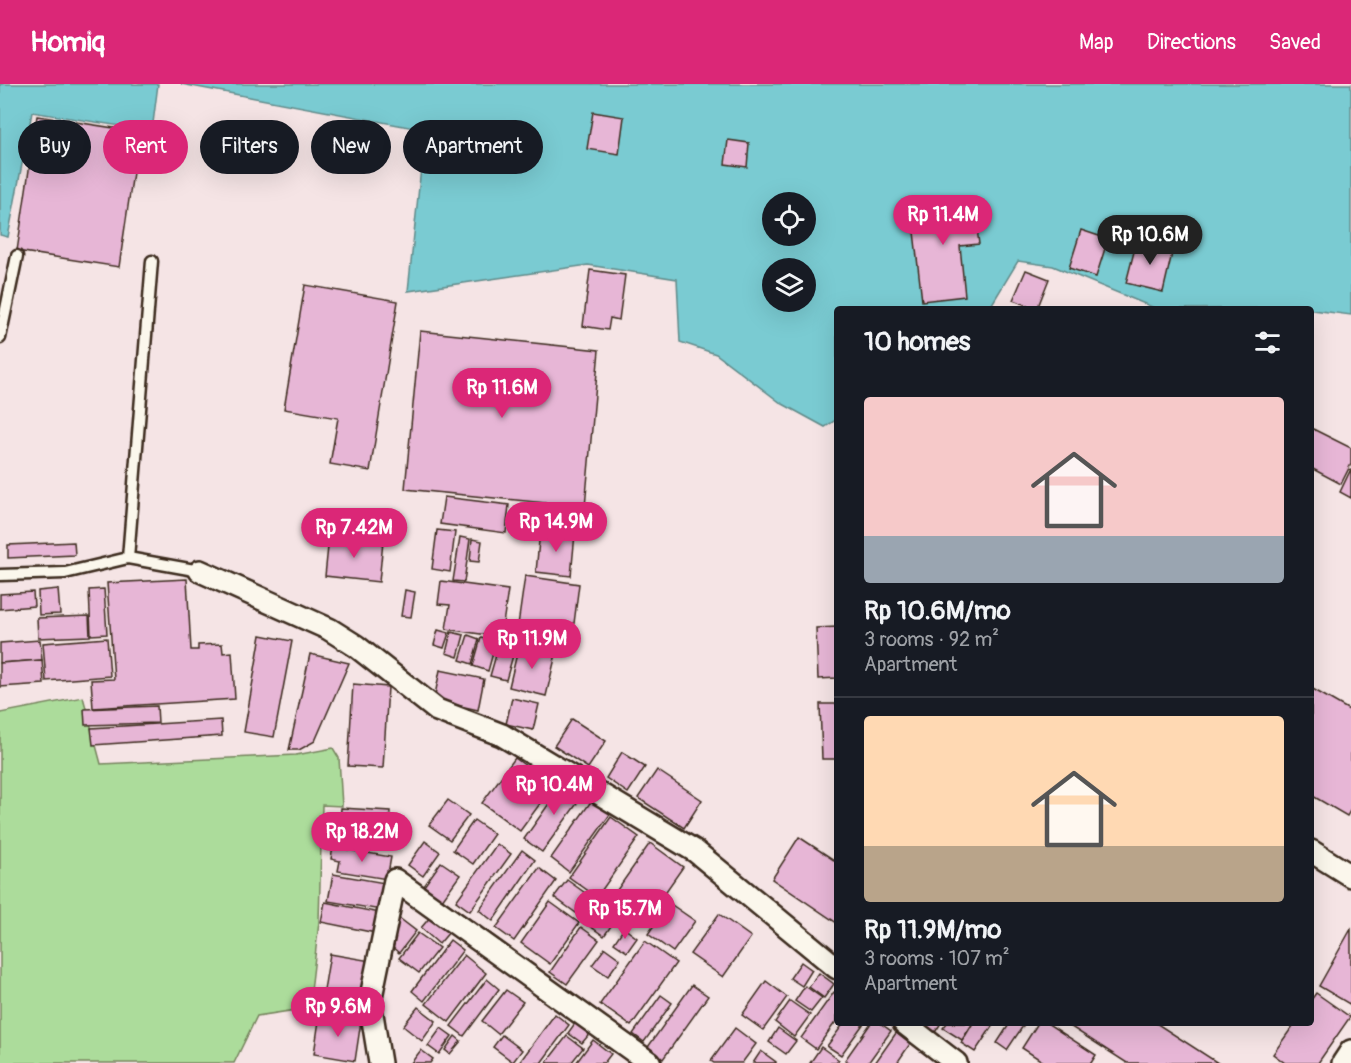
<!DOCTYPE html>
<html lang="en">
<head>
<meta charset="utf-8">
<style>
	body { margin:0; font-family:Pangolin,sans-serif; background:#20242c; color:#f1f3f6; height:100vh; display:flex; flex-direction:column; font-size:22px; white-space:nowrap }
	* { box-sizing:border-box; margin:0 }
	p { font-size:20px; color:#9ea1a6 }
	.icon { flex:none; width:33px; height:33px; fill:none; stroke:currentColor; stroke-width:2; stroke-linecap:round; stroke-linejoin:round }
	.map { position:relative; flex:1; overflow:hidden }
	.drawer { position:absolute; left:834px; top:222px; width:480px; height:720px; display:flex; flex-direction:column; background:#171b24; border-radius:6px; box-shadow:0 6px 24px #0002 }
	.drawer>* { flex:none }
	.hud { position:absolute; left:18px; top:36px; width:570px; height:54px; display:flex; gap:12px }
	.fabs { position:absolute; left:762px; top:108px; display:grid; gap:12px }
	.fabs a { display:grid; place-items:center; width:54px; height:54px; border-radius:50%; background:#171b24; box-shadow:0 6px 24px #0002; font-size:30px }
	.price { position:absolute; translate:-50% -51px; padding:0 14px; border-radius:21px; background:#db2777; color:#fff; font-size:20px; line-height:39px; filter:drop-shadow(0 2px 3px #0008) }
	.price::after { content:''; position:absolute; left:50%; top:36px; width:18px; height:14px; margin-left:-9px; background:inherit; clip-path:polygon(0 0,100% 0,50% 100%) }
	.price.active { background:#222; color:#fff }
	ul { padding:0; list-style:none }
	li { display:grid; align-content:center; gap:12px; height:318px; padding:0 30px }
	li+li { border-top:2px solid #363941 }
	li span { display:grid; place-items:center; height:186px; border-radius:6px; color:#555 }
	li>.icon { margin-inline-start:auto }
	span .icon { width:108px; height:108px; fill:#fffc; stroke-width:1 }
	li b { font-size:26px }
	h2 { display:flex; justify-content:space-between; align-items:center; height:72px; padding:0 30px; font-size:26px }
	.tag { padding:0 21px; border-radius:27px; background:#171b24; box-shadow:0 6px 24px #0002; font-size:21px; line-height:54px }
	.tag.active { background:#db2777; color:#fff }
	header { display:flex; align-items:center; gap:36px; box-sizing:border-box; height:84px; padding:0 30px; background:#db2777; color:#fff }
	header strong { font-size:28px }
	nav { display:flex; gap:33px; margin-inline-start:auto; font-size:21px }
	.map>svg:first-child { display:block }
	.green { fill:#acdc9b; stroke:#74835c; stroke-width:1.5 }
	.water { fill:#7acbd2; stroke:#618b8a; stroke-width:1.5; fill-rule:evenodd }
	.building { fill:#e7b6d6; stroke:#3b2a1e; stroke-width:1.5 }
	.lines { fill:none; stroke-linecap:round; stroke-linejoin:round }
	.service-casing { stroke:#3b2a1e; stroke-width:15 }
	.minor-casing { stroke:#3b2a1e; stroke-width:26 }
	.service { stroke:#fbf7ec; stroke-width:10 }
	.minor { stroke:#fbf7ec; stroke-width:21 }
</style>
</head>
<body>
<header>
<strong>Homiq</strong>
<nav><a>Map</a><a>Directions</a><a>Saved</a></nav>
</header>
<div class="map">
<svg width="1351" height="979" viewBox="0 0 1351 979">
	<rect width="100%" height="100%" fill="#f5e4e5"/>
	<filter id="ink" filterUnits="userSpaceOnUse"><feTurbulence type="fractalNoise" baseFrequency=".0167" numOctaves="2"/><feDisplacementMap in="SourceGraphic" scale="12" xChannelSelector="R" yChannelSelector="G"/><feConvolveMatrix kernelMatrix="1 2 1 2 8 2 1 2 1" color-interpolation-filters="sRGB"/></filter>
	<g filter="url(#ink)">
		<path class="green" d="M83,613l18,67 195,-9 37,-7 6,10 3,48 -20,-1 -3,117 -10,86 -52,8 -23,47h-234v-350z"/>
		<g class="water">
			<path d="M0,0h158l-6,47 -120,-19 -24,125 -8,-2z"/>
			<path d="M181,0h1170v231l-54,-7 -140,1 -104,-43 -35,-5 -29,48h-152v110l-12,8 -44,-24 -65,-49 -36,-12 -3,-63 -89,-14 -180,26 17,-161zM772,118h34v34h-34zM772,184h34v34h-34z"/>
		</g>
		<g class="building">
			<path d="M593,28l31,5 -5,37 -32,-5z"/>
			<path d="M37,32l102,16 -20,135 -102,-16z"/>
			<path d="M728,56l21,3 -2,24 -22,-3z"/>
			<path d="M973,115l6,45 -19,2 5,50 -43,5 -11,-95z"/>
			<path d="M1081,146l27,9 -12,38 -27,-9z"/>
			<path d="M1137,156l36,9 -10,43 -37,-9z"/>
			<path d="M590,186l35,5 -6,45 -9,-2 -2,12 -25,-4z"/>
			<path d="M1026,186l23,9 -12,30 -24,-9z"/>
			<path d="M305,201l93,16 -28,170 -40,-7 8,-46 -54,-9z"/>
			<path d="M420,247l179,19 -14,157 -180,-18z"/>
			<path d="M1311,344l40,20v16l-10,20 -30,-16z"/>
			<path d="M1351,385v29l-11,-6z"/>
			<path d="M444,413l65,8 -3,28 -66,-9z"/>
			<path d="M332,440l47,3v9l-47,-2z"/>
			<path d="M437,446l18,2 -5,40 -18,-3z"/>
			<path d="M540,447l35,3 -4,42 -35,-4z"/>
			<path d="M329,453l54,5 -4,40 -54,-6z"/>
			<path d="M460,453l10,2 -6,43 -11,-1z"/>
			<path d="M472,455l10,2 -3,21 -9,-1z"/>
			<path d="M74,458l1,13 -67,3v-13z"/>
			<path d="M525,492l54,8 -8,63 -55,-8z"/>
			<path d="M187,495l4,71h7v-5l24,-1 1,9 9,-1 3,47 -142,9 -2,-28 23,-1 -7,-96z"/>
			<path d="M441,497l67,9 -7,47 -55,-8 4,-24 -12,-1z"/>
			<path d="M58,505l2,25 -21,1 -1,-24z"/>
			<path d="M104,505l3,45 -16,1 -2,-45z"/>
			<path d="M405,506l10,2 -4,25 -10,-1z"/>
			<path d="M33,508l1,14 -34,3v-15z"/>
			<path d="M89,532l1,20 -52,2 -1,-20z"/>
			<path d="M837,543v51l-19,1 -2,-51z"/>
			<path d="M438,546l11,3 -5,15 -10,-3z"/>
			<path d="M451,548l13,3 -6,22 -12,-4z"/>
			<path d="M261,551l31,6 -18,96 -30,-5z"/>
			<path d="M468,551l11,4 -7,25 -12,-4z"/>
			<path d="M107,554l3,38 -64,5 -3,-38z"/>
			<path d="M481,554l15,4 -8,29 -15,-5z"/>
			<path d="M40,556l2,20 -42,3v-20z"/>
			<path d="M500,557l16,4 -10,35 -16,-4z"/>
			<path d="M519,561l37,9 -10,42 -37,-9z"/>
			<path d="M310,570l39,9 -34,78 -16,9h-10z"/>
			<path d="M42,576l2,24 -44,3v-24z"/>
			<path d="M440,586l44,9 -6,31 -44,-10z"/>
			<path d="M353,600l35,3 -5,81 -35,-2z"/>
			<path d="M1311,604l40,23v98l-4,7 -36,-21z"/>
			<path d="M512,614l27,6 -6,26 -27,-6z"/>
			<path d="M820,620h17v55h-15z"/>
			<path d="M157,622l1,17 -73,2 -1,-16z"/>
			<path d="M572,635l34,22 -18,27 -34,-22z"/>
			<path d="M221,636l1,16 -129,9 -2,-17z"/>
			<path d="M622,668l23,15 -17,26 -22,-15z"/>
			<path d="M515,674l38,28 -33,45 -38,-28z"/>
			<path d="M657,686l45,30 -18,28 -46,-30z"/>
			<path d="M565,697l19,13 -42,58 -18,-13z"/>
			<path d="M448,716l21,15 -19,25 -21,-15z"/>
			<path d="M592,716l19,13 -42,59 -18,-14z"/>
			<path d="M341,724l49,3 -1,16 -49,-3z"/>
			<path d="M611,733l28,20 -42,60 -28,-20z"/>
			<path d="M474,736l20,14 -21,30 -20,-14z"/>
			<path d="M342,743l40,4 -1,19 -41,-4z"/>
			<path d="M799,753l38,25v61l-65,-44z"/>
			<path d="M425,757l15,11 -17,24 -15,-11z"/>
			<path d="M650,759l33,24 -33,47 -33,-24z"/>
			<path d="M497,760l14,10 -41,57 -14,-10z"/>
			<path d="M333,763l58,10 -4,22 -49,-8 2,-10 -9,-2z"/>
			<path d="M522,766l13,10 -42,61 -14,-11z"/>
			<path d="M441,778l19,13 -18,25 -18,-14z"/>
			<path d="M539,784l17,13 -42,60 -18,-13z"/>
			<path d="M333,790l52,9 -4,27 -53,-9z"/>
			<path d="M567,796l21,15 -12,18 -22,-16z"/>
			<path d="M325,818l55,11 -4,20 -55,-11z"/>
			<path d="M550,818l29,21 -29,41 -29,-21z"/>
			<path d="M669,819l26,18 -22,31 -25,-18z"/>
			<path d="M599,823l17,12 -12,17 -17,-12z"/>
			<path d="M394,830l22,17 -17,22 -8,-7z"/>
			<path d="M719,830l32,23 -28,40 -33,-23z"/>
			<path d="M431,832l19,15 -11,13 -18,-16z"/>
			<path d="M581,843l18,13 -32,44 -17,-12z"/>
			<path d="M624,844l13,10 -10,14 -13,-9z"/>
			<path d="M1351,845v76l-32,-19z"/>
			<path d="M418,849l21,15 -20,25 -20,-15z"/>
			<path d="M450,856l13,10 -39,51 -12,-10z"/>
			<path d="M645,857l31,22 -45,63 -31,-22z"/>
			<path d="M605,864l15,11 -12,17 -16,-11z"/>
			<path d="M330,870l41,7 -9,54 -41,-7z"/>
			<path d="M464,871l22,18 -37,49 -23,-18z"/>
			<path d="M801,878l11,8 -10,16 -12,-8z"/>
			<path d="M819,889l15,11 -10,14 -15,-11z"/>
			<path d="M487,895l12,10 -35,47 -13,-10z"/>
			<path d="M766,897l21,16 -24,33 -21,-15z"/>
			<path d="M692,901l16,11 -45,63 -15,-12z"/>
			<path d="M805,902l17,12 -11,14 -16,-11z"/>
			<path d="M506,906l17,12 -25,32 -16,-13z"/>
			<path d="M834,908l3,2v26l-21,29 -15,-11z"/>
			<path d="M1316,909l34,24 -32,46h-33l-12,-9 22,-31h16v-23z"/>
			<path d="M661,911l11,8 -28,39 -11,-8z"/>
			<path d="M790,917l20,14 -16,22 -19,-15z"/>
			<path d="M418,923l18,14 -14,20 -19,-15z"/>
			<path d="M320,930l41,7 -6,40 -41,-7z"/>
			<path d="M555,930l14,11 -28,38h-22z"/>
			<path d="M578,935l15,11 -11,13 -14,-10z"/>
			<path d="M844,939h20l-23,32 -14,-9z"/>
			<path d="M871,939h9l11,8 -23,32h-18l-5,-3z"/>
			<path d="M918,939h23l-7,11z"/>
			<path d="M947,939h26l-11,17 -19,-12z"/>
			<path d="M973,939l20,2 -18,27 -14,-9z"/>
			<path d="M1010,939h15l-18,27 -10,-7z"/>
			<path d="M1038,939h9l49,32 -5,8h-46l-23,-15z"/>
			<path d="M1065,939h91l62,40h-91z"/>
			<path d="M441,944l11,8 -13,18 -11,-8z"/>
			<path d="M735,944l21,16 -14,19h-28l-3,-2z"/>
			<path d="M778,944l18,13 -10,13 -17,-12z"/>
			<path d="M896,949l14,11 -13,19h-22z"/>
			<path d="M502,951l20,15 -9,12 -20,-15z"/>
			<path d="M455,952l6,5 -11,13 -5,-4z"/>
			<path d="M567,952l16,12 -12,15h-25z"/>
			<path d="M593,956l18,14 -7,9h-28z"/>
			<path d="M821,963l18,13 -3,3h-26z"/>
			<path d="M421,966l12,9 -3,4h-19z"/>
			<path d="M761,967l15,11v1h-23z"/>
		</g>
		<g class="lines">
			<defs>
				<g id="service">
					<path d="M0,254l17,-82"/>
					<path d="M128,474l24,-297"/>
					<path d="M0,491l65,-2 63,-15 72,13"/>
				</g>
				<g id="minor">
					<path d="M200,487l129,58 27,17 81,64 65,25 193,116 142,117"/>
					<path d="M1311,767l40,25"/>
					<path d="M904,939l52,40"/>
					<path d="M380,979l-10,-61 25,-122 255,183"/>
					<path d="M1343,979l8,-12"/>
				</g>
			</defs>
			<use href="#service" class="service-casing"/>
			<use href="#minor" class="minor-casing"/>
			<use href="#service" class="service"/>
			<use href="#minor" class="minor"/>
		</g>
	</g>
</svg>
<div class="fabs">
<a><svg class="icon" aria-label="locate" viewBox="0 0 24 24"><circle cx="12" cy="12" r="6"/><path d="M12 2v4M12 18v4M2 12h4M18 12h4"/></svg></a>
<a><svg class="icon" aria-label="layers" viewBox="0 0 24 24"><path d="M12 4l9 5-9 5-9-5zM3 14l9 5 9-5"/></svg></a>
</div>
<b class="price" style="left:943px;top:162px">Rp 11.4M</b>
<b class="price active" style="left:1150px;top:182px">Rp 10.6M</b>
<b class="price" style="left:502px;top:335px">Rp 11.6M</b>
<b class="price" style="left:556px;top:469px">Rp 14.9M</b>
<b class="price" style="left:354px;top:475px">Rp 7.42M</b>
<b class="price" style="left:532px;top:586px">Rp 11.9M</b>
<b class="price" style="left:554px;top:732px">Rp 10.4M</b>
<b class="price" style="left:362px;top:779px">Rp 18.2M</b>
<b class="price" style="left:625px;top:856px">Rp 15.7M</b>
<b class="price" style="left:338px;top:954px">Rp 9.6M</b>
<div class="hud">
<a class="tag">Buy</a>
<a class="tag active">Rent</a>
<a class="tag">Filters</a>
<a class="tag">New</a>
<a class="tag">Apartment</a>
</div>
<section class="drawer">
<h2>10 homes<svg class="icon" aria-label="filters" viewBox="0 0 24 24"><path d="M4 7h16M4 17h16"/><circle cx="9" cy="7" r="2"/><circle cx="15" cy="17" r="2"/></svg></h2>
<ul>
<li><span style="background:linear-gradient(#f6c9c9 75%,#9aa5b1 0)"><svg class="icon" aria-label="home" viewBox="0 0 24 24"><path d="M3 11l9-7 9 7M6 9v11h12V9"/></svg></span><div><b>Rp 10.6M/mo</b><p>3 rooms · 92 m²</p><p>Apartment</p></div></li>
<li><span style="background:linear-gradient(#ffd9b3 70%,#b9a48a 0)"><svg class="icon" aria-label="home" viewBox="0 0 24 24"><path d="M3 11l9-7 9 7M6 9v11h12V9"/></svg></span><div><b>Rp 11.9M/mo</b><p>3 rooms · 107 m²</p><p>Apartment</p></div></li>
</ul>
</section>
</div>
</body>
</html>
